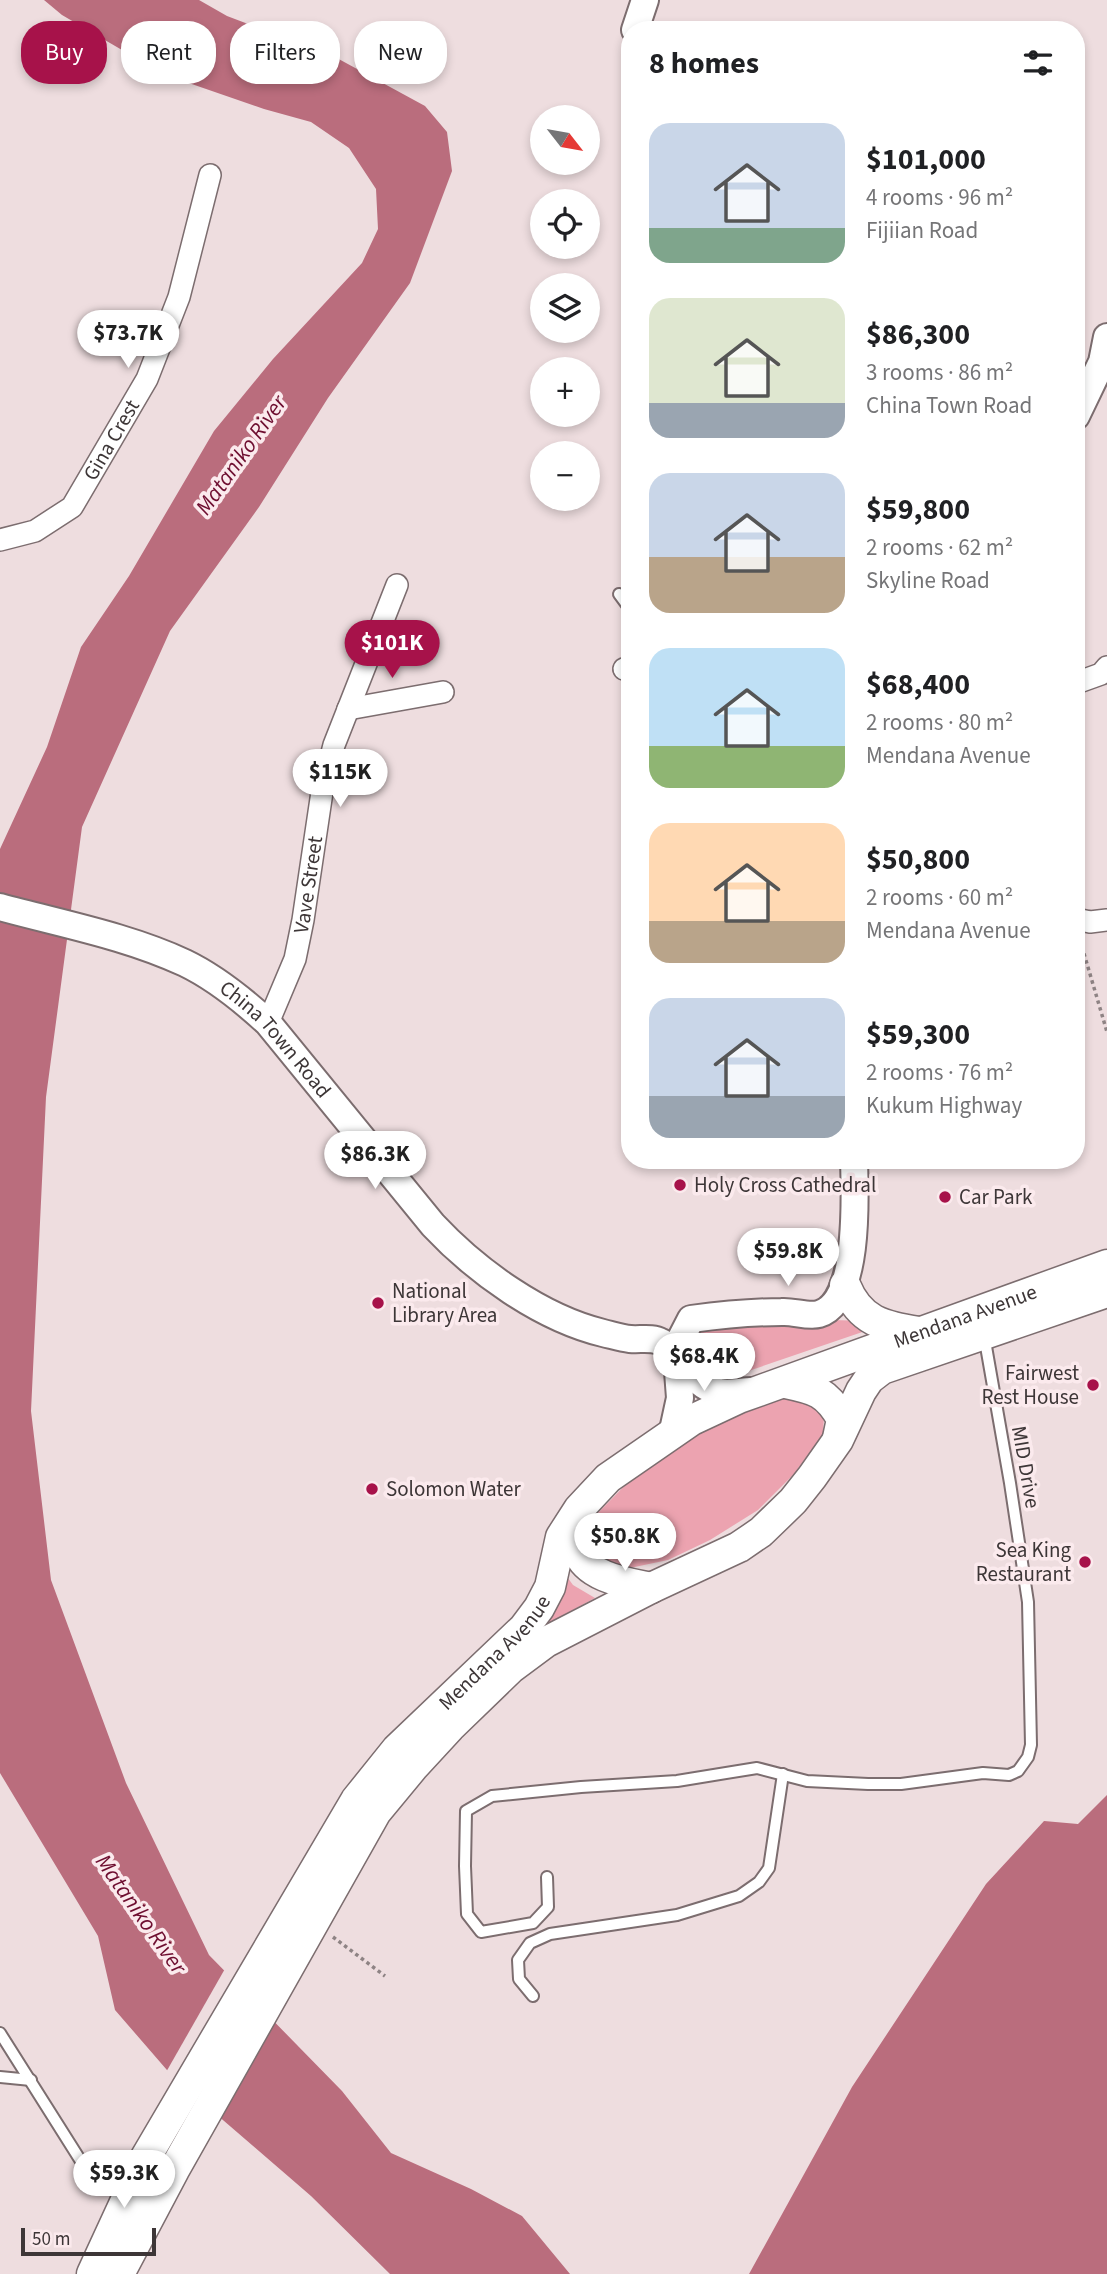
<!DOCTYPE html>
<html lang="en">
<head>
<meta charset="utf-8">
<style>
	body { margin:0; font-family:"Source Sans 3",sans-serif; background:#f6f6f6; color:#202124; height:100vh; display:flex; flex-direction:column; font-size:26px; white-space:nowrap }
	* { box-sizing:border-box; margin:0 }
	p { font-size:23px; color:#757577 }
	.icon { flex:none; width:38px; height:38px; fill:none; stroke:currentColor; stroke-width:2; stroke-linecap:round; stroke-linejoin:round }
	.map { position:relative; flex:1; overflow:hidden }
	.details { position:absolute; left:621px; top:21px; width:464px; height:1148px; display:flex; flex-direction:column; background:#fff; border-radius:28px; box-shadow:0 4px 10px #0003 }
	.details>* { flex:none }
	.hud { position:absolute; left:21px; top:21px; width:495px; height:63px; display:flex; gap:14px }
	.needle { width:46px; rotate:121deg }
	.tools { position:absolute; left:530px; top:105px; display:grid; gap:14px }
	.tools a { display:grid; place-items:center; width:70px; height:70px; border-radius:50%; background:#fff; box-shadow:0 4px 10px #0003; font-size:35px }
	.scale { position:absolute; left:21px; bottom:18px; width:135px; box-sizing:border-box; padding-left:7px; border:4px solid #3d3637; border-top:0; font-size:19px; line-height:24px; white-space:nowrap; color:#3d3637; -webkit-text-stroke:5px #fbeaed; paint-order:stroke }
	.price { position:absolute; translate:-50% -60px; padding:0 16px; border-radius:24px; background:#fff; color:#222; font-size:23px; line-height:46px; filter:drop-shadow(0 2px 4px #0008) }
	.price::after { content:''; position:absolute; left:50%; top:42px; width:21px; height:16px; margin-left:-10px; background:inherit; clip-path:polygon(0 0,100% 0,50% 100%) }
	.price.active { background:#a7124a; color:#fff }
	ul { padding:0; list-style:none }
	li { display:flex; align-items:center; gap:21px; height:175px; padding:0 28px }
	li span { display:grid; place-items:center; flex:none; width:196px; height:140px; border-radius:21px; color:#555 }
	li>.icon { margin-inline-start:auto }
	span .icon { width:84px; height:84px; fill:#fffc; stroke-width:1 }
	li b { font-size:30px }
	h2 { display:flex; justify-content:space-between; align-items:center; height:84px; padding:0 28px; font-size:30px }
	.pill { padding:0 24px; border-radius:28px; background:#fff; box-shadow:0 4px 10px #0003; font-size:24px; line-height:63px }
	.pill.active { background:#a7124a; color:#fff }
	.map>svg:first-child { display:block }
	.green { fill:#eca3b0 }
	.water { fill:#ba6d7d }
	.pier { fill:#eedddf }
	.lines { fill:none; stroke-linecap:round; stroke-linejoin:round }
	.service-casing { stroke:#7c6d6f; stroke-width:14 }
	.minor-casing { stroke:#7c6d6f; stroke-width:24 }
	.tertiary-casing { stroke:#7c6d6f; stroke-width:30 }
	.secondary-casing { stroke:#7c6d6f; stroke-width:33 }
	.path { stroke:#8e8384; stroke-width:3.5; stroke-dasharray:3.5 3.5; stroke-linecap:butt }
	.service { stroke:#fff; stroke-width:10 }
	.minor { stroke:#fff; stroke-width:21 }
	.tertiary { stroke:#fff; stroke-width:26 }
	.secondary { stroke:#fff; stroke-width:30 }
	.poi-dot { fill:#a7124a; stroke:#fbeaed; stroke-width:2.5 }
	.labels { text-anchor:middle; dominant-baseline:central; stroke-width:7; stroke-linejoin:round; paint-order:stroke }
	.street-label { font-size:21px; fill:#3d3637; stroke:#fbeaed }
	.poi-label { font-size:21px; fill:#3d3637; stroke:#fbeaed; text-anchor:start }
	.water-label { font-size:23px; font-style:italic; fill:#6e0e30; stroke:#fbeaed }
</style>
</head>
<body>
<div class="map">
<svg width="1107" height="2274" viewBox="0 0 1107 2274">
	<rect width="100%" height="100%" fill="#eedddf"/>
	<g class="green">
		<path d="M797,1319l70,2 13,5 -161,55 -22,-6 -11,-32 16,-19z"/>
		<path d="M788,1393l17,3 19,20 -1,18 -29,40 -36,36 -48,30 -42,20 -43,9 -20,-2 -18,-17 4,-30 53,-54 51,-35z"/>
		<path d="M559,1566l14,19 22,13 -65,35z"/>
	</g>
	<g class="water">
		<path d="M44,0h155l28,16 108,41 90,49 22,26 5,39 -42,112 -82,115 -69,109 -89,124 -88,196 -36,270 -15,314 20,169 75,203 83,172 133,136 49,62 80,36 51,27 48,58h-180l-79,-78 -138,-119 -58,-67 -17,-74 -98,-163v-924l47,-102 34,-100 48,-71 85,-145 59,-72 89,-96 16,-34 -2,-40 -27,-41 -38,-26 -47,-13 -81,-28 -61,-31 -60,-35z"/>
		<path d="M1107,1795v479h-358l103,-187 134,-203 58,-63 34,3z"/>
	</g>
	<path class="pier" d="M226,1967l47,48 -59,102 -49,-43z"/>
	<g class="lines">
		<defs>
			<g id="service">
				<path d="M619,594l11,15"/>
				<path d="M547,1877l1,30 -15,16 -52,9 -14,-18 -2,-48 1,-55 26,-15 89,-9 96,-6 80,-13 50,13 61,3h33l82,-11 26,2 9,-4 10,-14 3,-12 -3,-143 -18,-119 -26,-148"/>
				<path d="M533,1996l-14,-17 -1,-19 12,-17 20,-9 127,-19 62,-19 20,-14 10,-14 14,-94"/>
				<path d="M0,2033l84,133"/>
				<path d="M0,2077l31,3"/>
			</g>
			<g id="minor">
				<path id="s1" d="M0,540l35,-9 37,-24 75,-128 32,-82 31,-122"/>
				<path d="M624,669l6,-2"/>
				<path d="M1076,683l25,-9 6,-7"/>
				<path d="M348,709l95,-17"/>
				<path d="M1076,919l14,3 17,-2"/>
				<path id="s2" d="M268,1023l27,-64 8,-39 19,-128 12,-47 63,-160"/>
			</g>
			<g id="tertiary">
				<path d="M635,30l10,-30"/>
				<path d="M1076,416l26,-54 5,-25"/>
				<path id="s3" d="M0,907c62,17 127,29 185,56 31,15 58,37 83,60l165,202c43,46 108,93 170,108 9,2 18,5 27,6 10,1 22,-2 31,3 25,12 28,44 59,50 9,2 22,-1 32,-1"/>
				<path d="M675,1350l16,-31c30,-4 60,-7 91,-7 11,-1 26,5 37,2 41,-12 36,-120 35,-154"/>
				<path d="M672,1435l8,-37 -3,-40"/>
			</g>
			<g id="secondary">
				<path d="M845,1285c15,37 38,41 74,47"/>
				<path d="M786,1383c29,6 41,9 56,36l-4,19"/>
				<path d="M579,1511c-1,12 -5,29 -1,40 9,27 50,32 73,37"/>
				<path id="s4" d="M92,2274l54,-117 210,-357 41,-51 127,-121 15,-20 11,-21 11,-50 18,-28 29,-31 84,-58 47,-22 368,-133"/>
				<path d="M119,2274l55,-104 202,-358 38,-46 36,-39 61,-59 35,-26 105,-54 88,-41 22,-15 32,-31 19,-24 26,-37 23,-49 8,-12 13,-10 225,-77"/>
			</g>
		</defs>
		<use href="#service" class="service-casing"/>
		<use href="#minor" class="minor-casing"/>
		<use href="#tertiary" class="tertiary-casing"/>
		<use href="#secondary" class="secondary-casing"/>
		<g class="path">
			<path d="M1080,940l27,92"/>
			<path d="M333,1937l52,39"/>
		</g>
		<use href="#service" class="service"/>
		<use href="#minor" class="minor"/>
		<use href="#tertiary" class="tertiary"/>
		<use href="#secondary" class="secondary"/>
	</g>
	<g class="poi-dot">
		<circle cx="680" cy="1185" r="7"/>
		<circle cx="945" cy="1197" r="7"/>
		<circle cx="378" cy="1303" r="7"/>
		<circle cx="1093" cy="1385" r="7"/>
		<circle cx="372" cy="1489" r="7"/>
		<circle cx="1085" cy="1562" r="7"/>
	</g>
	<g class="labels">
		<g class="street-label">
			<text stroke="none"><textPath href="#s1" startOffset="158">Gina Crest</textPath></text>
			<text stroke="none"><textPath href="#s2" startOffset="145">Vave Street</textPath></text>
			<text stroke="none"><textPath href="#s3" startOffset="313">China Town Road</textPath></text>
			<text stroke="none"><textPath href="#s4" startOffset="1354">Mendana Avenue</textPath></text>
			<text transform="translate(1026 1467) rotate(80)">MID Drive</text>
			<text stroke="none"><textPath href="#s4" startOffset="746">Mendana Avenue</textPath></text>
		</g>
		<g class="poi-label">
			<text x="694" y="1185">Holy Cross Cathedral</text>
			<text x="959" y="1197">Car Park</text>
			<text x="392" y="1291">National<tspan x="392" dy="24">Library Area</tspan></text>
			<text x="1079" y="1373" text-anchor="end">Fairwest<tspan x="1079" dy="24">Rest House</tspan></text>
			<text x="386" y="1489">Solomon Water</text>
			<text x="1071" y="1550" text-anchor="end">Sea King<tspan x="1071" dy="24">Restaurant</tspan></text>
		</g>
		<g class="water-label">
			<text transform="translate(241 455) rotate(-55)">Mataniko River</text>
			<text transform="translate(141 1914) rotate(55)">Mataniko River</text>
		</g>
	</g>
</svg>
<div class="tools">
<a><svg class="needle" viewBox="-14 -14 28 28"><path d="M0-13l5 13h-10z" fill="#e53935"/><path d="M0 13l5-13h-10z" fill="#757577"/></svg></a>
<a><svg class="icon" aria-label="locate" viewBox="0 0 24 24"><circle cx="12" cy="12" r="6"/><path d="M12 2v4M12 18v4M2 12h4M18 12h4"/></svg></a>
<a><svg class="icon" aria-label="layers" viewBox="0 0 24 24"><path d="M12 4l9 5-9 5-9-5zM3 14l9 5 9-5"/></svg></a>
<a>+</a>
<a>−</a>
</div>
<div class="scale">50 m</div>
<b class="price" style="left:128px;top:370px">$73.7K</b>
<b class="price active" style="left:392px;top:680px">$101K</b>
<b class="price" style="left:340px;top:809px">$115K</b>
<b class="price" style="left:375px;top:1191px">$86.3K</b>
<b class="price" style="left:788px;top:1288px">$59.8K</b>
<b class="price" style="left:704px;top:1393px">$68.4K</b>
<b class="price" style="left:625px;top:1573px">$50.8K</b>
<b class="price" style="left:124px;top:2210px">$59.3K</b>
<div class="hud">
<a class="pill active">Buy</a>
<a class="pill">Rent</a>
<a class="pill">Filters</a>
<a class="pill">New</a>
</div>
<section class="details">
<h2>8 homes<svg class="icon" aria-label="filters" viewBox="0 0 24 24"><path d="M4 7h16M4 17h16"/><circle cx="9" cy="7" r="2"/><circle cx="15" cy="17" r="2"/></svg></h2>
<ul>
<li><span style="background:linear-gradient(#c9d6e8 75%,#7fa58c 0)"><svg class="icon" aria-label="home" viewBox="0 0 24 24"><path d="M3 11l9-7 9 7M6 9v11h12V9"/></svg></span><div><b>$101,000</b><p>4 rooms · 96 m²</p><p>Fijiian Road</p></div></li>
<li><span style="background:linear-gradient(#dfe7d0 75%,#9aa5b1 0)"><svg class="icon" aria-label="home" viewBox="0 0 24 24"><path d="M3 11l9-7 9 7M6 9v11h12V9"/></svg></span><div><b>$86,300</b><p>3 rooms · 86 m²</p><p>China Town Road</p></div></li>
<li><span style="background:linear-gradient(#c9d6e8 60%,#b9a48a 0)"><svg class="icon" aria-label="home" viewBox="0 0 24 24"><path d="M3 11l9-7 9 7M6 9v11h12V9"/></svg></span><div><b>$59,800</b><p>2 rooms · 62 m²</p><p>Skyline Road</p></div></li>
<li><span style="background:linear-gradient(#bfe0f5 70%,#8fb573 0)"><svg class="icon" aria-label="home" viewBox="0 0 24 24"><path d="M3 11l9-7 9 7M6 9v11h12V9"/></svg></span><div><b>$68,400</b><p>2 rooms · 80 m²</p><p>Mendana Avenue</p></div></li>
<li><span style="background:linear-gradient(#ffd9b3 70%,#b9a48a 0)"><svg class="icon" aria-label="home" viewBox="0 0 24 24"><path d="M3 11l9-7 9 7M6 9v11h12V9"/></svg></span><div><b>$50,800</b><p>2 rooms · 60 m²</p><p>Mendana Avenue</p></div></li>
<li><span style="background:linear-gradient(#c9d6e8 70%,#9aa5b1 0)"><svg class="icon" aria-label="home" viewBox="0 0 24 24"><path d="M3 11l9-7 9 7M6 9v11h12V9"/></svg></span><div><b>$59,300</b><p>2 rooms · 76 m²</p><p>Kukum Highway</p></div></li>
</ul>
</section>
</div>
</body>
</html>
